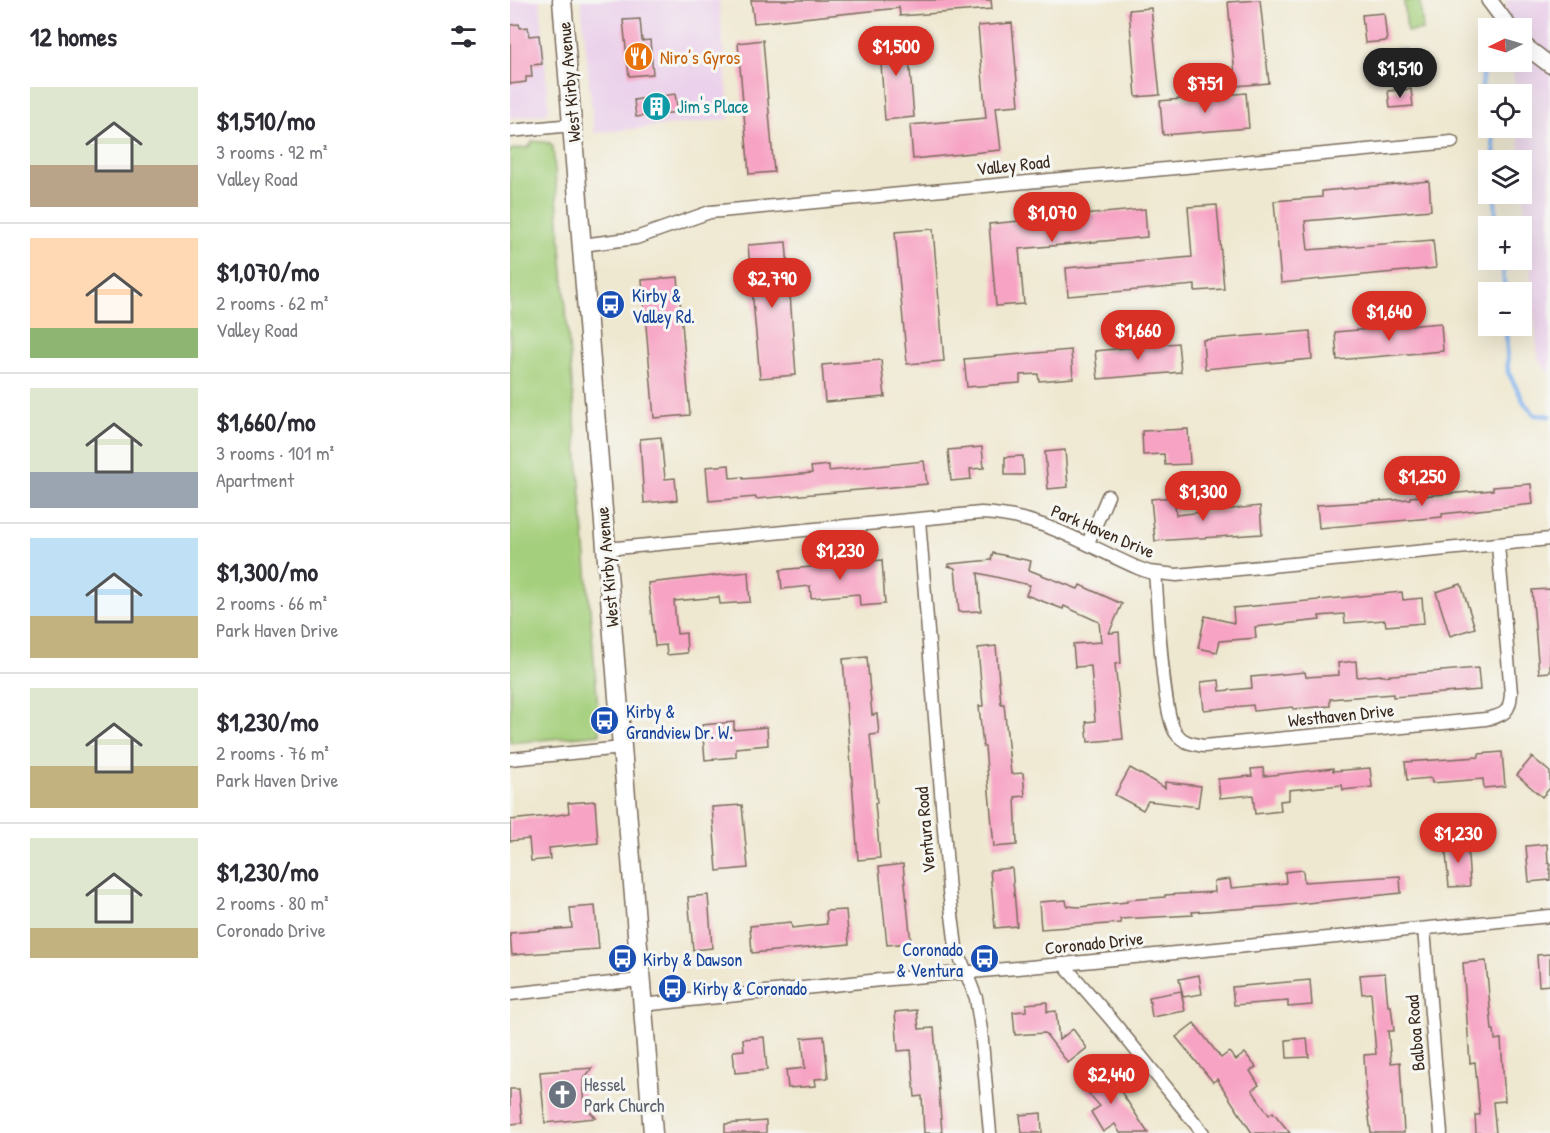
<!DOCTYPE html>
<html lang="en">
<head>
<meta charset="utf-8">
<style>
	body { margin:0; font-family:"Patrick Hand",sans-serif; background:#f2f2f3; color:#2b2b33; height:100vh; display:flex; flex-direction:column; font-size:22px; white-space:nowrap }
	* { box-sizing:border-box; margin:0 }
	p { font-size:20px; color:#7c7c81 }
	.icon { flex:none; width:33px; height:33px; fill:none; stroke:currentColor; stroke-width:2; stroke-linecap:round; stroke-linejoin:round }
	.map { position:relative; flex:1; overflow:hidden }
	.panel { display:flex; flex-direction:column; background:#fff; width:510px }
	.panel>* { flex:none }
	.needle { width:39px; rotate:265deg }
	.fabs { position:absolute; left:968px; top:18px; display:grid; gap:12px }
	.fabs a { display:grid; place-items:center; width:54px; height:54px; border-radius:0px; background:#fff; box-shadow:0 6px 24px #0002; font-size:30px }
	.price { position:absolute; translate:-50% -51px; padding:0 14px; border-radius:21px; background:#d93025; color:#fff; font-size:20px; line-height:39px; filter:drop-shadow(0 2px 3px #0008) }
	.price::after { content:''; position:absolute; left:50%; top:36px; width:18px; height:14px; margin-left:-9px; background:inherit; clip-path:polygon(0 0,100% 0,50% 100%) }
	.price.selected { background:#222; color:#fff }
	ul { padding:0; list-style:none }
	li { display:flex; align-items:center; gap:18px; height:150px; padding:0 30px }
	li+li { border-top:2px solid #e1e1e2 }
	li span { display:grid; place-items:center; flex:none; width:168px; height:120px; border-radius:0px; color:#555 }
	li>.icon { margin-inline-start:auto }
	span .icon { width:72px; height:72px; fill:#fffc; stroke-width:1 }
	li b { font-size:26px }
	h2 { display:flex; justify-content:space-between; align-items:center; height:72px; padding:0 30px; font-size:26px }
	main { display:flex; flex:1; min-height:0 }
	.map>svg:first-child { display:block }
	.built { fill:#ebd1eb }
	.green { fill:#a4cf7b; stroke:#707c4c; stroke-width:1.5 }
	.water { fill:#81b4ee; stroke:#5e6f86; stroke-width:1.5 }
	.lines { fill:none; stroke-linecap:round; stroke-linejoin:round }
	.stream { stroke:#81b4ee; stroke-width:4.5 }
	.building { fill:#f7a4c4 }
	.minor-casing { stroke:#7a6c5c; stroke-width:15 }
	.tertiary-casing { stroke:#7a6c5c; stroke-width:18 }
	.secondary-casing { stroke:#7a6c5c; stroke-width:21 }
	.minor { stroke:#fff; stroke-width:12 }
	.tertiary { stroke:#fff; stroke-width:15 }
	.secondary { stroke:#fff; stroke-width:18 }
	.labels { text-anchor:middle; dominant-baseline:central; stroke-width:6; stroke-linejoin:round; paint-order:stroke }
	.food-label { font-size:18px; fill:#c56008; stroke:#f6f6f2; text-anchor:start }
	.street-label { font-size:18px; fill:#3b2a1e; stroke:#f6f6f2 }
	.culture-label { font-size:18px; fill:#0d838f; stroke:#f6f6f2; text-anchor:start }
	.transit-label { font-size:18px; fill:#164399; stroke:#f6f6f2; text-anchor:start }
	.worship-label { font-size:18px; fill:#5b616d; stroke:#f6f6f2; text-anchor:start }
</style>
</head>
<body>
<main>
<section class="panel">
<h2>12 homes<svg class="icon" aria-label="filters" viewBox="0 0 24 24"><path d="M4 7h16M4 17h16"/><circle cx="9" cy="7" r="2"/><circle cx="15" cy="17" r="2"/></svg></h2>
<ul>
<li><span style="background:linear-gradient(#dfe7d0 65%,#b9a48a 0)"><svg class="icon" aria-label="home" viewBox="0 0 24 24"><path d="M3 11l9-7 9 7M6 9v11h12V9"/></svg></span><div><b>$1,510/mo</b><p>3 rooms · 92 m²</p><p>Valley Road</p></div></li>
<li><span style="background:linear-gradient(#ffd9b3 75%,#8fb573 0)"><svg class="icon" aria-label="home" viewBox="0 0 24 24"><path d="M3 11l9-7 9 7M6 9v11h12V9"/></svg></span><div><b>$1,070/mo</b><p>2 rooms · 62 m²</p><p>Valley Road</p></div></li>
<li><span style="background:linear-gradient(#dfe7d0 70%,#9aa5b1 0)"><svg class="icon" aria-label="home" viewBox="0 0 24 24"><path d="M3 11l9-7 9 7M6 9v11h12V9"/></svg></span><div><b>$1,660/mo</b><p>3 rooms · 101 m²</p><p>Apartment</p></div></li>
<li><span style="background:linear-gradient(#bfe0f5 65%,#c2b280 0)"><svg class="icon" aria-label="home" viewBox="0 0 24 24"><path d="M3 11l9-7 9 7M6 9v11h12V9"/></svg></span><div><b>$1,300/mo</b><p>2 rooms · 66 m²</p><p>Park Haven Drive</p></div></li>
<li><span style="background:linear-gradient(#dfe7d0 65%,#c2b280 0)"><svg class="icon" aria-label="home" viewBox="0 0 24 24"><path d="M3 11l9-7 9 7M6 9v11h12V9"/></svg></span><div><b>$1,230/mo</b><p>2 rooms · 76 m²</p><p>Park Haven Drive</p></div></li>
<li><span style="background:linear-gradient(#dfe7d0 75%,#c2b280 0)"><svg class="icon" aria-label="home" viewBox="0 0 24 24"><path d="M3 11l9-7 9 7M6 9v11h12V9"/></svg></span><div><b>$1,230/mo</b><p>2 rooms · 80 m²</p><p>Coronado Drive</p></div></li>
</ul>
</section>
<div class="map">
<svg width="1040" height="1133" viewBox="0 0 1040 1133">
	<rect width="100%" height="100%" fill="#f6f6f2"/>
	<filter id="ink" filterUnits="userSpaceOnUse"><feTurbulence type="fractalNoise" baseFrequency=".0167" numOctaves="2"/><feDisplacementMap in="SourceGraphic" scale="12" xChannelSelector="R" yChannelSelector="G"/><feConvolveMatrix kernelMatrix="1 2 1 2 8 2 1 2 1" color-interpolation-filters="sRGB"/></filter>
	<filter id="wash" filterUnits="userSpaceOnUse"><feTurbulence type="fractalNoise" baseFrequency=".008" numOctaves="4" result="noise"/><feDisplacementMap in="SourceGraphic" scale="24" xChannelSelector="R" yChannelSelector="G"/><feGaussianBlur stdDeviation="1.35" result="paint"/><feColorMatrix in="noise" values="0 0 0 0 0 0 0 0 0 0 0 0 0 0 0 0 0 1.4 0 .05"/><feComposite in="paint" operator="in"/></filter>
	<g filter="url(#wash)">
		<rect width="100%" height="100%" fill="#efe8d0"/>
		<g class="built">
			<path d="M0,0h30l9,110 -5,4 -34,4z"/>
			<path d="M71,0h138l11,119 -136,14z"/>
			<path d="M996,0h44v374l-12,-15 -20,-231h3v-34h-6l-3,-32h9v-34h-12z"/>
		</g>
		<g class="green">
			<path d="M910,0l3,30 -16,2 -3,-31z"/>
			<path d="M23,141l17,2 3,4 47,587 -90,9v-593l19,-3z"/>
		</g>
		<path class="water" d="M883,49h12l2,33h-13l-2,-26 -2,-3z"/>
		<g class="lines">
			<g class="stream">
				<path d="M973,70c-2,15 -1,25 5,39"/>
				<path d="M982,128l3,32"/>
				<path d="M985,194l1,32"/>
				<path d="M992,260l3,32"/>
				<path d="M996,326l2,46 17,32 10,11 15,1"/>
			</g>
		</g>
		<g id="blocks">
			<g class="building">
				<path d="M241,0h240l1,9 -92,7 -1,-10v2l-145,15z"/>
				<path d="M750,0l9,83 -33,3 -8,-84z"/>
				<path d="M641,8l9,87 -24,2 -7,-87z"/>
				<path d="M874,13l3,28 -22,2 -3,-28z"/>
				<path d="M130,19l2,22 8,-1 3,34 -24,2 -6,-56z"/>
				<path d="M502,23l7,82 -23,2 5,43 -88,9 -3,-34 76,-7 -8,-92z"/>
				<path d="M9,24l1,4 8,-1 1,9 10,-1 3,29 -11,1 1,12h-6v5l-16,2v-59z"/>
				<path d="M397,33l7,84 -29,3 -6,-85z"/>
				<path d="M253,40l11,132 -25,2 -11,-131z"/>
				<path d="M901,89l2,17 -23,2 -2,-17z"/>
				<path d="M736,93l3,35 -86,7 -3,-34z"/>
				<path d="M165,94l3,18 -42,5 -2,-17z"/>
				<path d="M919,181l2,29 -126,11 3,29 125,-10 3,28 -155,15 -7,-82 48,-4v-6z"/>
				<path d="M707,205l7,84 -29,2v-6l-127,11 -2,-28 126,-11 -4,-50z"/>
				<path d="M635,209l2,28 -128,12 5,55 -28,2 -7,-82z"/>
				<path d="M423,229l11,132 -37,3 -12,-132z"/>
				<path d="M276,242l10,133 -36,3 -12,-133z"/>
				<path d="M168,277l12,138 -36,3 -12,-138z"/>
				<path d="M931,323l2,28 -106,9 -2,-28z"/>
				<path d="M800,331l2,28 -107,10 -2,-29z"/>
				<path d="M668,343l3,29 -83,7 -3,-28z"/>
				<path d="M561,350l2,28 -34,3 -1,-7 -18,1v8l-53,4 -3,-28z"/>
				<path d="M371,360l4,37 -60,5 -3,-37z"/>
				<path d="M678,429l2,35 -25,1 -1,-11 -21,1 -1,-24z"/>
				<path d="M151,437l4,42 10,-1 2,22 -33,3 -4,-64z"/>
				<path d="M472,447l2,21 -14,1 1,10 -20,2 -3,-31z"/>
				<path d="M555,450l3,37 -20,2 -3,-37z"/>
				<path d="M513,456l1,19h-19v-18z"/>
				<path d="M414,461l3,23 -171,15v-2l-47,4 -3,-34 23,-2 1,13 13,-1v2l69,-6 -1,-6 18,-2v6z"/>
				<path d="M1021,484l2,20 -91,10v3l-123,11 -2,-23 93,-6v-2l83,-7v-3z"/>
				<path d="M664,497l2,18 84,-9 2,28 -107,7 -4,-42z"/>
				<path d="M483,553l38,8 -2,9 49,19 2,-4 42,19 -13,29 10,-1 2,31 -6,1 8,75 -35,3 -2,-20 9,-1 -4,-55 -16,1 -2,-23 28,-2 -2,-20 -35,-16 -1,3 -37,-14 4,-10 -52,-12 3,38 -22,1 -4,-44 -7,-2 1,-2 42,-4z"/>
				<path d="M372,560l3,44 -25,2 -1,-12 -48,4 -1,-12 -28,3 -2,-19z"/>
				<path d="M238,572l2,30 -30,2 -1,-7 -45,4 3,33 9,-1 1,20 -20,2 -1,-10 -11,1 -7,-63z"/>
				<path d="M951,584l14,44 -25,8 -14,-44z"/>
				<path d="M1040,589v83l-11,1 -7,-83z"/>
				<path d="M892,592l1,8 19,-2 2,25 -38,3 -1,-6 -40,3 -1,-9 -25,2 1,4 -65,7 1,11 -36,3 -3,11 -19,-4 7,-32 29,7 -1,-15z"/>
				<path d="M486,646l5,58h3l7,70 12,-1 2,23 -10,1 2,48 -23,2 -9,-100h-2l-4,-41h4l-5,-58z"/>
				<path d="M357,657l5,58 5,-1 2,20 -9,1 7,68h-2l5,55 -22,2 -15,-201z"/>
				<path d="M846,661l1,16 24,-2v1l97,-8 2,22 -87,7v-3l-63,5v7l-37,3v-2l-39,4 -1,-6 -49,5 -3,-28 18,-2 1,11 32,-3 -1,-11 54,-5 1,5 33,-2 -1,-12z"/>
				<path d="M224,722v8l33,-3 1,18 -32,3v9l-31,3 -3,-35z"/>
				<path d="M992,752l3,34 -21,2 -1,-9 -51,4 -1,-5 -24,2 -2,-18 74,-5v-3z"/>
				<path d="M1022,757l18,15v16l-8,9 -25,-22z"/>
				<path d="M620,768l35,20v-6l36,4 -3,21 -50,-6 -5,9 -28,-15z"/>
				<path d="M753,768l1,8 69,-8v3l37,-3 2,19 -29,3 -1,-5 -53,5v10l-9,1 1,10 -26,3 -2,-19 -33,3 -2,-19 34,-3 -1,-7z"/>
				<path d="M85,801l3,42 -49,5 1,11 -19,2 -2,-22 -19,2v-21l48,-5 11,-2 -1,-10z"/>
				<path d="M232,805l6,63 -31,3 -5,-64z"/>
				<path d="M957,841l3,45 -21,1 -4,-44z"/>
				<path d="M1037,844l1,19h2v17l-21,2 -3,-36z"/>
				<path d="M393,864l8,79 -24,2 -8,-78z"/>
				<path d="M502,868l5,58 -22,2 -5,-58z"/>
				<path d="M793,870l1,12 96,-6 1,17 -122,13 -87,6 1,3 -73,4 1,4 -80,6 -2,-27 27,-2 1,6 12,1 48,-5v-2l38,-3v-2l50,-3 -1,-11 16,-2 1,9 55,-5 -1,-11z"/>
				<path d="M198,895l4,53 -19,2 -5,-53z"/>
				<path d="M85,906l4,43 -87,6 -2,-22 62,-5 -2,-20z"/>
				<path d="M336,910l3,34 -97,9 -2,-27 41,-4 1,6 35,-4 -1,-13z"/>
				<path d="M1040,954v31l-11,1 -2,-31z"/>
				<path d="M976,961l6,69h2l1,10 6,-1 4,62 -12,1 3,31h-20l-1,-18h5l-5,-53 -5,1 -7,-100z"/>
				<path d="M875,973l3,33h3l3,25h-6l3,32 9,-1 4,71h-33l-5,-39 -2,-39 12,-1 -5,-61 -9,1 -2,-19z"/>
				<path d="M689,975l3,19 -19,3 -4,-18z"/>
				<path d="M800,980l2,25 -24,2v-6l-54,4 -2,-18z"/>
				<path d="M671,991l4,20 -33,6 -3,-20z"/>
				<path d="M537,1002v10l9,-1 3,29 14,-11 14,19 -19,15 -23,-30 -30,2 -2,-23 13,-1v-7z"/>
				<path d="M407,1010l2,19 15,-1 8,105h-18l-2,-37 -7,1 -4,-47 -13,1 -3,-39z"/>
				<path d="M684,1023l27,35 8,-6 7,8 9,-7 11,14 -6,4 9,14 -7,5 17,25 4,-3 17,21h-38l-35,-54 -4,3 -37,-45z"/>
				<path d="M314,1036l4,42 -13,1 1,7 -28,2 -2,-18 19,-2 -3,-30z"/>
				<path d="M254,1037l3,33 -32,3 -2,-22 11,-1 -1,-11z"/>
				<path d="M797,1038l2,19 -22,1 -1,-18z"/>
				<path d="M588,1067l24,26 26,40h-28l-5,-9 -12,8 -12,-20 9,-6 -20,-22z"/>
				<path d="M82,1068l-9,12 2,27 11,11 -51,5 -5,-51z"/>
				<path d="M0,1089h9l3,34 -12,1z"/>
				<path d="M531,1113l1,20h-20l-2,-18z"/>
				<path d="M256,1121v12h-41v-9z"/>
			</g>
		</g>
	</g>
	<g filter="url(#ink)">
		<use href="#blocks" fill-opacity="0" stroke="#7a6c5c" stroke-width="1.5"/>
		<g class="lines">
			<defs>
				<g id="minor">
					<path d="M0,131l62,-6"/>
					<path d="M72,245l54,-7 74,-26 742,-70"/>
					<path d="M409,520l30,371 7,56 20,51 5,32 9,103"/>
					<path d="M578,543l20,-47"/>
					<path d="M96,549l375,-36c63,3 102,31 157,55l11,4 28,3 373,-36"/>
					<path d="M645,573c3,28 7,143 21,160 7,10 17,11 28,13l282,-27c18,-4 24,-6 25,-26l-13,-148"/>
					<path d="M0,759l112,-11"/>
					<path d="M914,929l17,204"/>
					<path d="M553,964l47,54 93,115"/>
					<path d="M0,994l130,-14"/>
					<path d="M132,1005l238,-25 183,-16 487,-48"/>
				</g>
				<g id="tertiary">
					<path d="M979,0l21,28"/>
					<path d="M1011,43l29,22"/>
				</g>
				<path id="secondary" d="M52,0l91,1133"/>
			</defs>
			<use href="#minor" class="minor-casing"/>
			<use href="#tertiary" class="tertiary-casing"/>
			<use href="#secondary" class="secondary-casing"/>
			<use href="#minor" class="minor"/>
			<use href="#tertiary" class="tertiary"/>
			<use href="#secondary" class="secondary"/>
		</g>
	</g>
	<defs>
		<symbol id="restaurant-disc" viewBox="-11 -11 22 22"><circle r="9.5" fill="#e8710a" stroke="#f6f6f2"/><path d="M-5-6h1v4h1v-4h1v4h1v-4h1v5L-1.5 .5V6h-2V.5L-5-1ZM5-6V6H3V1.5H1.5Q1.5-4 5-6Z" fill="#fff"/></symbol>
		<symbol id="building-disc" viewBox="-11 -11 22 22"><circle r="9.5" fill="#0f9aa8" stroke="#f6f6f2"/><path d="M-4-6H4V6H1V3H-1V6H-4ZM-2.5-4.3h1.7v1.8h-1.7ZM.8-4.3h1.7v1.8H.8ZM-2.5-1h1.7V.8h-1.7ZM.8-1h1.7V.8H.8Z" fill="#fff"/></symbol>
		<symbol id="bus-disc" viewBox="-11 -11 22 22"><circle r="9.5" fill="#1a4fb4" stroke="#f6f6f2"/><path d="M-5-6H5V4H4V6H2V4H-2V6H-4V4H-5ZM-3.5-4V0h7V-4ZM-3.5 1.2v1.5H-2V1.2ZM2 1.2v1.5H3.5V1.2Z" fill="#fff"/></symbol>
		<symbol id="church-disc" viewBox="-11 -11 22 22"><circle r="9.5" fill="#6b7280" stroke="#f6f6f2"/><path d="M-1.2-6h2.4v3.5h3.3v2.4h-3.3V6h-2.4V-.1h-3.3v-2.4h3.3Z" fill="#fff"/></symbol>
	</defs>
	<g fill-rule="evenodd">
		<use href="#restaurant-disc" x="112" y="40" width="33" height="33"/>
		<use href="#building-disc" x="130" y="90" width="33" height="33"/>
		<use href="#bus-disc" x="84" y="288" width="33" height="33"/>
		<use href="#bus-disc" x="78" y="704" width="33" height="33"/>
		<use href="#bus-disc" x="96" y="942" width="33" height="33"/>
		<use href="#bus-disc" x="458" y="942" width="33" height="33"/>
		<use href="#bus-disc" x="146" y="972" width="33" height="33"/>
		<use href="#church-disc" x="36" y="1078" width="33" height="33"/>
	</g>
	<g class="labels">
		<g class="food-label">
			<text x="150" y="57">Niro’s Gyros</text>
		</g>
		<g class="street-label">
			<text transform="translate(59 82) rotate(-95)">West Kirby Avenue</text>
			<text transform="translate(503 165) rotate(-6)">Valley Road</text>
			<text transform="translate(593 531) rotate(23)">Park Haven Drive</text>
			<text transform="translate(97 567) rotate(-95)">West Kirby Avenue</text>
			<text transform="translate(831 715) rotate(-6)">Westhaven Drive</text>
			<text transform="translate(415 830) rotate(-95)">Ventura Road</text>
			<text transform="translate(584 943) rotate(-6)">Coronado Drive</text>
			<text transform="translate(905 1033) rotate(-95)">Balboa Road</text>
		</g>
		<g class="culture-label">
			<text x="167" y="106">Jim's Place</text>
		</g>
		<g class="transit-label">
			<text x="122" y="295">Kirby &amp;<tspan x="122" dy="21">Valley Rd.</tspan></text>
			<text x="116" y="711">Kirby &amp;<tspan x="116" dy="21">Grandview Dr. W.</tspan></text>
			<text x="453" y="949" text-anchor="end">Coronado<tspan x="453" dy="21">&amp; Ventura</tspan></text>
			<text x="133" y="959">Kirby &amp; Dawson</text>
			<text x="183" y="988">Kirby &amp; Coronado</text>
		</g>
		<g class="worship-label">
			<text x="74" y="1084">Hessel<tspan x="74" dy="21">Park Church</tspan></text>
		</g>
	</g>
</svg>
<div class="fabs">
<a><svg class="needle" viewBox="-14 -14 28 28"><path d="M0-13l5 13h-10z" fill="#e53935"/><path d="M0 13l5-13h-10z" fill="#7c7c81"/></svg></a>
<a><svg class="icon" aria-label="locate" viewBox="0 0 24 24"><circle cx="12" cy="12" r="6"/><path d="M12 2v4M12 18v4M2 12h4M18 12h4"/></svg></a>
<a><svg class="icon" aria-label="layers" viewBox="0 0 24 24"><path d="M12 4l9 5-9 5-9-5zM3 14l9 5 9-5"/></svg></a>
<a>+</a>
<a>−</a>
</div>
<b class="price" style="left:386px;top:77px">$1,500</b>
<b class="price selected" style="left:890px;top:99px">$1,510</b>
<b class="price" style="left:695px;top:114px">$751</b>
<b class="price" style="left:542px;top:243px">$1,070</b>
<b class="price" style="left:262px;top:309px">$2,790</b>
<b class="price" style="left:879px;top:342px">$1,640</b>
<b class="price" style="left:628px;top:361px">$1,660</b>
<b class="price" style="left:912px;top:507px">$1,250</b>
<b class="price" style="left:693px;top:522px">$1,300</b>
<b class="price" style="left:330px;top:581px">$1,230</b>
<b class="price" style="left:948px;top:864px">$1,230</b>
<b class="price" style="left:601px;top:1105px">$2,440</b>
</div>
</main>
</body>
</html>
